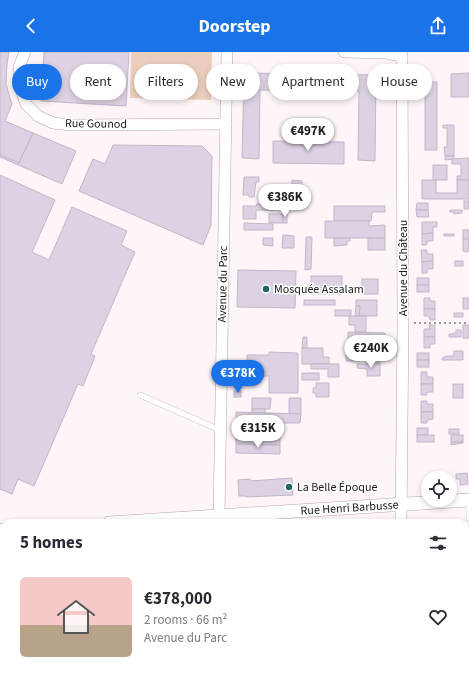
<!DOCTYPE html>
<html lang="en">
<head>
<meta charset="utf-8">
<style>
	body { margin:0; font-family:"Source Sans 3",sans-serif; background:#f2f2f3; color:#2b2b33; height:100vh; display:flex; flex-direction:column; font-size:15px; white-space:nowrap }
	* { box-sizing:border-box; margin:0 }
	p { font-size:13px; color:#7c7c81 }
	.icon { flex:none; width:22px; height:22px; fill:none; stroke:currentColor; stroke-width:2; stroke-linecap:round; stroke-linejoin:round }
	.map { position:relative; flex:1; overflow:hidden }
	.drawer { position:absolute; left:0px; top:467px; width:469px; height:156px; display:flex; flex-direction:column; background:#fff; border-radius:12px 12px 0 0; box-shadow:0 2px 6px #0003 }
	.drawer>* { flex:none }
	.banner { position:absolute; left:12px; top:12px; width:445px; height:36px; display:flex; gap:8px }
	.tools { position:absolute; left:421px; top:419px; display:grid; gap:8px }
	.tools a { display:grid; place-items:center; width:36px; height:36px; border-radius:50%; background:#fff; box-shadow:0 2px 6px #0003; font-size:20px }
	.price { position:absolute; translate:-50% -34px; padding:0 9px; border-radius:14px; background:#fff; color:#222; font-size:13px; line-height:26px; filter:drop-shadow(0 1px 2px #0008) }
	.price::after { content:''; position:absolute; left:50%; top:24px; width:12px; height:9px; margin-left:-6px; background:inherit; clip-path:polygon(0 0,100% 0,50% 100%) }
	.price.current { background:#1a73e8; color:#fff }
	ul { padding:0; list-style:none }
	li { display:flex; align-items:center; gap:12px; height:100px; padding:0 20px }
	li+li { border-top:1px solid #e1e1e2 }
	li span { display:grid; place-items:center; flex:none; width:112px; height:80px; border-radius:6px; color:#555 }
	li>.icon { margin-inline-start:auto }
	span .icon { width:48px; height:48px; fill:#fffc; stroke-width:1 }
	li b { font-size:17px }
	h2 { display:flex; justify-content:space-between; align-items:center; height:48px; padding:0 20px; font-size:17px }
	.chip { padding:0 14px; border-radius:18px; background:#fff; box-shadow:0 2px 6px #0003; font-size:14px; line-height:36px }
	.chip.current { background:#1a73e8; color:#fff }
	header { display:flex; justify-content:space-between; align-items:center; height:52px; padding:0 20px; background:#1a73e8; color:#fff; font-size:18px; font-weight:700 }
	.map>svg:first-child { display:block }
	.green { fill:#ebcebd }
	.building { fill:#ddd2e3; stroke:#c2b7c8 }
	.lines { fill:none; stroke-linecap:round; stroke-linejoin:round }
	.service-casing { stroke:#b7a3ac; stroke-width:6 }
	.minor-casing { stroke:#b7a3ac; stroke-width:12 }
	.tertiary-casing { stroke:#b7a3ac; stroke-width:14 }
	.path { stroke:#a29a9d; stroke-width:2; stroke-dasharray:2 3; stroke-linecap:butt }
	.service { stroke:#fff; stroke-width:5.5 }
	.minor { stroke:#fff; stroke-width:11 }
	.tertiary { stroke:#fff; stroke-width:13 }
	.poi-dot { fill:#1f685f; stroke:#fff; stroke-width:1.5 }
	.labels { text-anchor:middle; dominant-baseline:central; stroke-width:3; stroke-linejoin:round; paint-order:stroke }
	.street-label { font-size:12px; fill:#1f181b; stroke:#fff }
	.poi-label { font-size:12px; fill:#1f181b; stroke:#fff; text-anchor:start }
</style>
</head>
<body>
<header><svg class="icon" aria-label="back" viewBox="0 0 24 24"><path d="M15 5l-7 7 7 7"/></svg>Doorstep<svg class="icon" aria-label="share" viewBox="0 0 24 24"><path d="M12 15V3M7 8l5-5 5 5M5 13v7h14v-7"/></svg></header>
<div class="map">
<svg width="469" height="623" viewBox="0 0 469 623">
	<rect width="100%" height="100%" fill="#fef5f9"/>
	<path class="green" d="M131,0h81l-1,48 -81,-2z"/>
	<g class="building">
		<path d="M0,0h9l-2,12 -1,19 2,8 4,13 -7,17 28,12 -14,30 -19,-8z"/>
		<path d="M44,0h85l-3,54 -85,-5z"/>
		<path d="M244,21l132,2 -1,86 -17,-1 1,-69 -99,-1 -1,69 -17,-1z"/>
		<path d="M469,21v24h-18v-23z"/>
		<rect x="425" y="30" width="12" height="68"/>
		<path d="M443,73h11v31h-9l-1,-9h3v-19h-4z"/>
		<path d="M33,81l43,18 -14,33 -62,-27v-2l19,8z"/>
		<path d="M273,89l71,1v22l-71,-1z"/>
		<path d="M113,93l89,1 10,10 -1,69 -8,20 -124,-54 14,-32 12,5z"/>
		<path d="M445,104h9v3l-9,1z"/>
		<path d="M469,106v22h-12v-4h4v-12h-9v-5z"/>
		<rect x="433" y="113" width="14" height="15"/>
		<path d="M0,123l55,25 -23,52 17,8 23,-53 55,24 -6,14 14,7 -44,102 4,2 -12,30 -5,-2 -44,102 -16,-7 -6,15 -12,-5z"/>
		<path d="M244,125h15v5h-3l-2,15h-5v-2h-6z"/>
		<path d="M292,128l10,1v20h-10z"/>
		<path d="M422,128h14v13h21v-13h12v19h-47z"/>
		<rect x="464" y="149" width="5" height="8"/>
		<path d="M417,151h11v7h-12z"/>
		<path d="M256,152l20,1v5h-20v9h-13v-13h14z"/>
		<path d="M334,154h51v6h-13l-1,9h-37z"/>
		<path d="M416,158h12l1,7h-12z"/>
		<path d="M450,158h12v3l-8,1v-2h-4z"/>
		<rect x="269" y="162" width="14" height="9"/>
		<rect x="283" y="162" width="4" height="9"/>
		<path d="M325,169h44v5l16,-1v13h-60z"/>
		<path d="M422,170h15v5h-4v6l-11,1z"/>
		<path d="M244,171l29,1v6h-29z"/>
		<rect x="463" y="178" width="6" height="9"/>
		<path d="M433,181v8h-6v4h-5v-11z"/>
		<rect x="444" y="182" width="10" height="2"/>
		<path d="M283,183l11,1v12h-12z"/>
		<path d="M306,185h6l-1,32 -6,1z"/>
		<path d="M263,186h10v8l-10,-1z"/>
		<path d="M334,186h16v3h-3v4l-13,1z"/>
		<rect x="368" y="186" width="17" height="12"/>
		<path d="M463,187h6l-1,13 -5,-1z"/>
		<path d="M421,198h6v4h6v7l-11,1z"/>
		<path d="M433,209v8h-6v4h-5v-11z"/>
		<rect x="455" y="209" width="8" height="5"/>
		<path d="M238,218l58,1 -1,37 -58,-1z"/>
		<rect x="311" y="224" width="31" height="18"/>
		<rect x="417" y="226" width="12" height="7"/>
		<rect x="362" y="227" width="16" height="15"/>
		<rect x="417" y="233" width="12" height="7"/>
		<path d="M424,246h6v3h5v8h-11z"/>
		<rect x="463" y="246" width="6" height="11"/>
		<rect x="304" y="248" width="31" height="5"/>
		<path d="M356,248h21v16h-18l1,-10h-4z"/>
		<path d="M356,254h4l-1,10h-4z"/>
		<path d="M424,257h11v11h-5l-1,-4h-5z"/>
		<rect x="335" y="258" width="16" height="6"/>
		<rect x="454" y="261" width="9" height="4"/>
		<path d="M349,264h17v16h-11v-7h-6z"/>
		<path d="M429,273h6v12h-11v-8h6z"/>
		<rect x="463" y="273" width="6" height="13"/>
		<path d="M456,278h5v7h-12v-3h4v-1h3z"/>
		<path d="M348,280l37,1v15h-15v-13l-8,1v3h-14z"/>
		<path d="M303,285h4v11h-5z"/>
		<path d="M424,285h11v7h-5v4h-6z"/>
		<path d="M302,296h21v9h6v7h-27z"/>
		<rect x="346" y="296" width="13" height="13"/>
		<path d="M454,299h9v9h-21l1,-3h3v-1h8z"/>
		<path d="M269,300l29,1v40h-29v-17h-22v-2h-7v-10h7v-9h22z"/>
		<rect x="417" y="301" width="12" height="7"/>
		<rect x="369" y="307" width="11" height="5"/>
		<rect x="417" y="308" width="12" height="7"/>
		<path d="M311,312h28v13h-11v-8h-17z"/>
		<path d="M357,312h23v12h-13v-7l-10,-1z"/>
		<path d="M421,320h6v5h6v7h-12z"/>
		<rect x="302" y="321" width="17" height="7"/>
		<path d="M316,331h13v14h-13v-4h-3v-5h3z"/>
		<path d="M421,332h12v8h-6v3h-6z"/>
		<rect x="453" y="332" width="10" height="14"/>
		<rect x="234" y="339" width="7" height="6"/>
		<path d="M252,346h19l-1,11h-18z"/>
		<path d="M289,346h12v16l-12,-1z"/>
		<path d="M421,349h6v3h6v8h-12z"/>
		<rect x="252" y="357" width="13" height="4"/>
		<path d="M236,360l65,2 -1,9h-20v22l-44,-1z"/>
		<path d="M421,360h12v7l-6,1v3h-6z"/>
		<rect x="417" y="376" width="11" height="7"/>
		<rect x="449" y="377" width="10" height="5"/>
		<rect x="417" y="383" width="17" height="7"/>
		<rect x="451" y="383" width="12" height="7"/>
		<path d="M451,390h12v1l-12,2z"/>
		<path d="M236,392l44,1v9l-44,-1z"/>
		<path d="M467,421l1,11 -8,1v-6h-4v-5z"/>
		<path d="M292,426l1,17 -47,2v-1h-7l-1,-16 12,-1v2z"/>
		<rect x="95" y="619" width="14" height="4"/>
		<path d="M133,619h23v3l-23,-2z"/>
		<path d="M156,619h12v4l-12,-1z"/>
		<rect x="168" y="619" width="6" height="4"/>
		<path d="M210,619h10l-1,4h-9z"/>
		<path d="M238,619h12v2l-8,-1v3h-9h4z"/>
		<path d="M273,619h7l-1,4h-6z"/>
		<rect x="371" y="621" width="14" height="2"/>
	</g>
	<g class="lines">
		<defs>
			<g id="service">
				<path d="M140,343l80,35"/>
				<path d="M469,449v17"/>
				<path d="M465,476h4"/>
				<path d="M465,512l4,-4"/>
			</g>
			<g id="minor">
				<path d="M25,0l-6,15 1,20 6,17 12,12 15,7 18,2 155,-1"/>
				<path d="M344,0l42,1 16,3"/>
				<path d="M219,464l8,-464"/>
				<path d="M401,471l2,-200 -1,-267"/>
				<path d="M465,592l4,-1"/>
				<path d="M191,623v-4"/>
				<path d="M323,623l16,-4"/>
				<path d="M401,623v-4"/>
			</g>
			<g id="tertiary">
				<path id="s1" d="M109,471l360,-23"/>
				<path d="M0,478h4"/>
			</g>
		</defs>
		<use href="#service" class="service-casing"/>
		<use href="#minor" class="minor-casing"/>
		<use href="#tertiary" class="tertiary-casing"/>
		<path class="path" d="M414,271h55"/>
		<use href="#service" class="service"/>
		<use href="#minor" class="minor"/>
		<use href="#tertiary" class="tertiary"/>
	</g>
	<g class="poi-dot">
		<circle cx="266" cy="237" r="4"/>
		<circle cx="289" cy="435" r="4"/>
	</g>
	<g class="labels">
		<g class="street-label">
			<text transform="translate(96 72) rotate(1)">Rue Gounod</text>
			<text transform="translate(403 216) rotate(-90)">Avenue du Château</text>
			<text transform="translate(223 232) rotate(-89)">Avenue du Parc</text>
			<text stroke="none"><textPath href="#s1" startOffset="241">Rue Henri Barbusse</textPath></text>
		</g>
		<g class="poi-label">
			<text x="274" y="237">Mosquée Assalam</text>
			<text x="297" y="435">La Belle Époque</text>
		</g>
	</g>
</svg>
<div class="tools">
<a><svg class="icon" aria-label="locate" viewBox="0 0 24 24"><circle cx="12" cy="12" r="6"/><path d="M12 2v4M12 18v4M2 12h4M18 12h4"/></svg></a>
</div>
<b class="price" style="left:308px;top:100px">€497K</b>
<b class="price" style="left:285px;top:166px">€386K</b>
<b class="price" style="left:371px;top:317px">€240K</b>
<b class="price current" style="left:238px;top:342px">€378K</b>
<b class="price" style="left:258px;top:397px">€315K</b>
<div class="banner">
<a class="chip current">Buy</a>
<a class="chip">Rent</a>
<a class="chip">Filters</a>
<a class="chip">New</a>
<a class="chip">Apartment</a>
<a class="chip">House</a>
</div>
<section class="drawer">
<h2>5 homes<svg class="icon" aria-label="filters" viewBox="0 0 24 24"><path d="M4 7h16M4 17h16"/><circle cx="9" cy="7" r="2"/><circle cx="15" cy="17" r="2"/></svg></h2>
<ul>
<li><span style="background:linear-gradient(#f6c9c9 60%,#b9a48a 0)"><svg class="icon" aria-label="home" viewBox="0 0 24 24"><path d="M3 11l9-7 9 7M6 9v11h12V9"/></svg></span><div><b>€378,000</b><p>2 rooms · 66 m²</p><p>Avenue du Parc</p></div><svg class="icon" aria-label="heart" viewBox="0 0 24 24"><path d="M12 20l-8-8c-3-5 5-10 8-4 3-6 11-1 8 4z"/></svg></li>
</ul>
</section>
</div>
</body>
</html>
